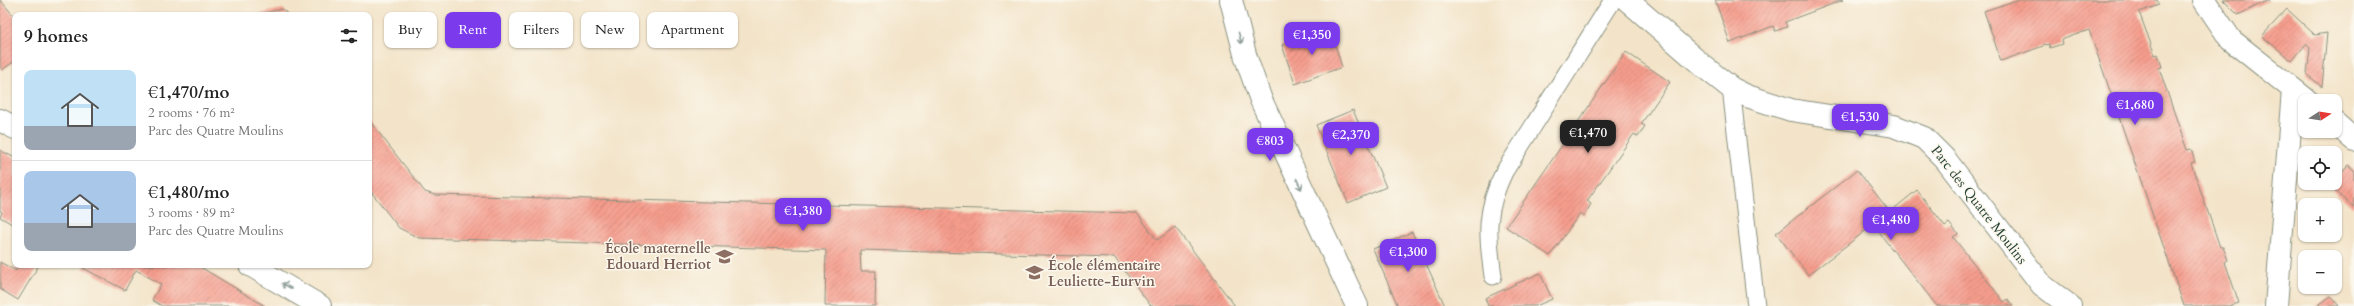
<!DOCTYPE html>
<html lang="en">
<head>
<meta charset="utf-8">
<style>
	body { margin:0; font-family:Cardo,serif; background:#f2f2f2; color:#222; height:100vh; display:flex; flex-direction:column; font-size:15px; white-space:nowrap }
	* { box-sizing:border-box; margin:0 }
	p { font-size:13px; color:#767676 }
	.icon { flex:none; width:22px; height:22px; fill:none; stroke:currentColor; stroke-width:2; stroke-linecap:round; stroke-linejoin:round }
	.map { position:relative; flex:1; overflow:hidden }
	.panel { position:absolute; left:12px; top:12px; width:360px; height:256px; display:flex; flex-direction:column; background:#fff; border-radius:8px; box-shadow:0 1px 3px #0004 }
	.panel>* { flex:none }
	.banner { position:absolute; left:384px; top:12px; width:380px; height:36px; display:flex; gap:8px }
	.needle { width:26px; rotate:78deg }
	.controls { position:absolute; left:2298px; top:94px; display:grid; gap:8px }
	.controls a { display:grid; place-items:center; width:44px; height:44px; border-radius:8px; background:#fff; box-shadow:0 1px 3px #0004; font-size:20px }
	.price { position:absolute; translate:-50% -34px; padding:0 9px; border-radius:8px; background:#7c3aed; color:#fff; font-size:13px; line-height:26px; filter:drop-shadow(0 1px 2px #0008) }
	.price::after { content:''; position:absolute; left:50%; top:24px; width:12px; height:9px; margin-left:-6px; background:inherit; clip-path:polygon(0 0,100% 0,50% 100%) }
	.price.on { background:#222; color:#fff }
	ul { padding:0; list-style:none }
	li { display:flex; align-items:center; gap:12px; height:100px; padding:0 12px }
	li+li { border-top:1px solid #e0e0e0 }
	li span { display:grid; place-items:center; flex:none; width:112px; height:80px; border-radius:8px; color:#555 }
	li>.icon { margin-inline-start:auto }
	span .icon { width:48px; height:48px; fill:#fffc; stroke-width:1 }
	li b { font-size:17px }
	h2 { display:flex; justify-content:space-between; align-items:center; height:48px; padding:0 12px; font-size:17px }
	.pill { padding:0 14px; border-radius:8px; background:#fff; box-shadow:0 1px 3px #0004; font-size:14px; line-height:36px }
	.pill.on { background:#7c3aed; color:#fff }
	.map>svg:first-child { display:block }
	.building { fill:url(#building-hatch) }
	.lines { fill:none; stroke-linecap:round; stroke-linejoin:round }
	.lane-casing { stroke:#89907e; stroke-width:19 }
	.street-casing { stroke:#89907e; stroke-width:24 }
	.lane { stroke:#fff; stroke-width:17 }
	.street { stroke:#fff; stroke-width:22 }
	.oneway { stroke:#8f9e9a }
	.labels { text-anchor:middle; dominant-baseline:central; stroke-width:3; stroke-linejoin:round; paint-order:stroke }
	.street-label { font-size:14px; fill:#1f3d34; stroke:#fbf7ec }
	.education-label { font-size:14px; font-weight:bold; fill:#785e54; stroke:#fbf7ec; text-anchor:end }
</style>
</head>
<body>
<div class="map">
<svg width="2354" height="306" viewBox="0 0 2354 306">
	<defs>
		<pattern id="building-hatch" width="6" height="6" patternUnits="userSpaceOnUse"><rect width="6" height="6" fill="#f69d8d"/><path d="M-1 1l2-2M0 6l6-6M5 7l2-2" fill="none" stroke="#c78174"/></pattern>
	</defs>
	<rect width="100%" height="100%" fill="#fbf7ec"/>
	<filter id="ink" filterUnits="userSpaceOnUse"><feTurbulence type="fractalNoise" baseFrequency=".025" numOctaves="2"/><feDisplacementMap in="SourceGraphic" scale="8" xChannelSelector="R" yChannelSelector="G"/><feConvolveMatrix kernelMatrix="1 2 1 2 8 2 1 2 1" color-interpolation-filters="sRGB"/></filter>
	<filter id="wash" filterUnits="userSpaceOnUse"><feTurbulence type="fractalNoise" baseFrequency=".012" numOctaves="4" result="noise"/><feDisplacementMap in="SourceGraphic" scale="16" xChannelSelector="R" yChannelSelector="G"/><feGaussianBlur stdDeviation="0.9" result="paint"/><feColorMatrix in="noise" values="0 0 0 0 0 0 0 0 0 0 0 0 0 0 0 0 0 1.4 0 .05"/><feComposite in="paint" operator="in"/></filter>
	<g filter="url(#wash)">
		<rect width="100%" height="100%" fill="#f3e4c9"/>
		<g id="blocks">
			<g class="building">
				<path d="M0,0l15,17v44l-13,9 -2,-3z"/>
				<path d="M1715,0h128l-58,22 2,5 -12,4 -2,-5 -43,17z"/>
				<path d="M2017,0h140l2,5 -20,7 16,43 3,-1 4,13 -3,1 28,82 4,-1 4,13 -4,1 29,84h3l5,13 -3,2 14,41 -10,3h-45l-95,-276 -28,10 1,4 -12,4 -1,-4 -48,17 -17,-50z"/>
				<path d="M2223,0h46l-31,15z"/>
				<path d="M283,9l5,6h-29v-1z"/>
				<path d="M2287,9l28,26 12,-2 -5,54 -15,-13 3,-26 -4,-4 -14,17 -30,-25z"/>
				<path d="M1330,29l12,38 -47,17 -13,-39z"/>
				<path d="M1626,52l44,30 -29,42 4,2 -7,11 -4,-3 -47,67 4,3 -7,12 -4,-3 -30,43 -44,-29z"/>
				<path d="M1353,110l33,77 -38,16 -32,-78z"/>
				<path d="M369,120l56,72 10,3 702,18 20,27 18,-13 60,79h-84l-37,-49 -254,-7 1,21h15l-1,35h-50l1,-56 -407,-12 -20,-10 -30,-39z"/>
				<path d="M0,150l15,8v62l-3,4 -12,-7 2,-5 -2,-1z"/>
				<path d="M2348,165l6,5v38l-25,-22 6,-3v-4z"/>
				<path d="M1857,170l33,42 27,-22 28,36 4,-3 9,11 -5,3 51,65 4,-3 5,7h-76l-64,-81 -65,50 -32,-42z"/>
				<path d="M1412,232l21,47 12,27h-47l-25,-57z"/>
				<path d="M0,262l16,9 3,-6h20l-21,35 -18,-11z"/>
				<path d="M85,265h112l68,41h-103l-10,-6 9,-16 -25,-14 -11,20 -42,-22z"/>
				<path d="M1540,273l12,26 -16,7h-48l-3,-8z"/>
				<path d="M2331,296l8,10h-22z"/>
			</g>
		</g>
	</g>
	<g filter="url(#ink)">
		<use href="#blocks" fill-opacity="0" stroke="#89907e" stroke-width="1"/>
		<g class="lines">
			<defs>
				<g id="lane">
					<path d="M1731,88l25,218"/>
					<path d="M1493,276c-6,-42 -8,-65 11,-104l109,-172"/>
				</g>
				<g id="street">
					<path d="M1231,0l15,58 15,42 96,206"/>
					<path d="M1627,0l76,66 28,22 16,8 44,14 103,16 30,12 21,21 97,126 28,21"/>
					<path d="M2204,0l27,40 77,61"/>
					<path d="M0,120l15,8"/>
					<path d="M2335,123l19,17"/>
					<path d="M250,265l70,41"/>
					<path d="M2276,306l17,-216"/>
				</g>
			</defs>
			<use href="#lane" class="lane-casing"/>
			<use href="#street" class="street-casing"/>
			<use href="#lane" class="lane"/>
			<use href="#street" class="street"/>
		</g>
		<defs><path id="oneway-shaft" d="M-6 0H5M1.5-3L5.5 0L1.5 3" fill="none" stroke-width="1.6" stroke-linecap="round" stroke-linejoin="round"/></defs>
		<g class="oneway">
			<use href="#oneway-shaft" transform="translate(1240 38) rotate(75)"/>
			<use href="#oneway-shaft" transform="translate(1299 184) rotate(65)"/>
			<use href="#oneway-shaft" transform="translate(287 286) rotate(-150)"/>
		</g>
	</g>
	<defs>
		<symbol id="school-bare" viewBox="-9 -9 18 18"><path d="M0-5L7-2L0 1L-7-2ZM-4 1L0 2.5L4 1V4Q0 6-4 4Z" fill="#8d6e63" stroke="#fbf7ec" stroke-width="2.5" paint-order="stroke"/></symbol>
	</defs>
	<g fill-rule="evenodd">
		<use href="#school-bare" x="712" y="244" width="25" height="25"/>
		<use href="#school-bare" x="1022" y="260" width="25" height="25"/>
	</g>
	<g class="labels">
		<g class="street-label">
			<text transform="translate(1979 205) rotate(52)">Parc des Quatre Moulins</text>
		</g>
		<g class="education-label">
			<text x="711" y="248">École maternelle<tspan x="711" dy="16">Edouard Herriot</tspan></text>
			<text x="1048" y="265" text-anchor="start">École élémentaire<tspan x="1048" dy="16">Leuliette-Eurvin</tspan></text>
		</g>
	</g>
</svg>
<div class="controls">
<a><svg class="needle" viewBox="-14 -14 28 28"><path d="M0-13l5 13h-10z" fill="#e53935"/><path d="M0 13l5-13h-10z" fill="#767676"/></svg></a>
<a><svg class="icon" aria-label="locate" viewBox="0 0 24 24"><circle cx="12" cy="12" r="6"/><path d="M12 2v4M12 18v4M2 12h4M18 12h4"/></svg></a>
<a>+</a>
<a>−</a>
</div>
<b class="price" style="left:1312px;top:56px">€1,350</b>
<b class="price" style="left:2135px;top:126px">€1,680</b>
<b class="price" style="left:1860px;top:138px">€1,530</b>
<b class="price on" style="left:1588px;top:154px">€1,470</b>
<b class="price" style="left:1351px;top:156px">€2,370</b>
<b class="price" style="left:1270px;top:162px">€803</b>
<b class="price" style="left:803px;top:232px">€1,380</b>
<b class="price" style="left:1891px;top:241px">€1,480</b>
<b class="price" style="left:1408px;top:273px">€1,300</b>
<div class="banner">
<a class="pill">Buy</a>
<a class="pill on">Rent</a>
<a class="pill">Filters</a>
<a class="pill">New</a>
<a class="pill">Apartment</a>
</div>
<section class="panel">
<h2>9 homes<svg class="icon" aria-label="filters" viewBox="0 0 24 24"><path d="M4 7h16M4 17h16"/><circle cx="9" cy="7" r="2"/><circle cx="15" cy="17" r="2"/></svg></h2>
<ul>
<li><span style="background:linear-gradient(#bfe0f5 70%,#9aa5b1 0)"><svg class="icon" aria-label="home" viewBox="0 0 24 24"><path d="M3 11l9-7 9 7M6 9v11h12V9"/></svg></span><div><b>€1,470/mo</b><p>2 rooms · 76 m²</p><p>Parc des Quatre Moulins</p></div></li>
<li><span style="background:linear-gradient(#a9c7e8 65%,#9aa5b1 0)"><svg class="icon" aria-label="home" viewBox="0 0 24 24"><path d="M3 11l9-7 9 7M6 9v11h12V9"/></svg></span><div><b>€1,480/mo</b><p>3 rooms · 89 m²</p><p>Parc des Quatre Moulins</p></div></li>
</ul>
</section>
</div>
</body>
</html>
